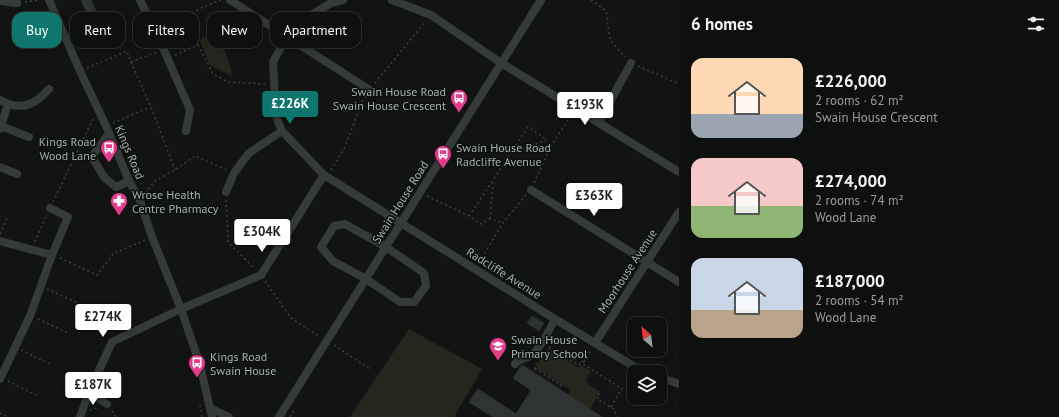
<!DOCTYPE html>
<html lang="en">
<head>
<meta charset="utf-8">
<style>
	body { margin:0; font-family:"PT Sans",sans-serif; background:#1c1d1d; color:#f1f3f6; height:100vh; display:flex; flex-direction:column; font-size:15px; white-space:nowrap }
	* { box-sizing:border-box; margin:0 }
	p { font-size:13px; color:#9b9c9e }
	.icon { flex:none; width:22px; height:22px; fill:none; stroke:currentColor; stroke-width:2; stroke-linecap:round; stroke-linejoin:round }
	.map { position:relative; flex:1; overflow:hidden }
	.details { display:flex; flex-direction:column; background:#0e0f0f; width:380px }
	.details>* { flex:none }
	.top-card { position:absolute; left:12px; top:12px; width:380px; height:36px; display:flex; gap:8px }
	.needle { width:26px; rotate:332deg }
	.controls { position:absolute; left:627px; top:317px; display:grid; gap:8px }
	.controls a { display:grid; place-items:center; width:40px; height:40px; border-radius:8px; background:#0e0f0f; box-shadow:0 2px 10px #0003,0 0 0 1px #2e2f2f; font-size:20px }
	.price { position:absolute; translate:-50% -34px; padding:0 9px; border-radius:4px; background:#fff; color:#222; font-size:13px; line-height:26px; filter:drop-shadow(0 1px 2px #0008) }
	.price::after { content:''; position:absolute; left:50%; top:24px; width:12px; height:9px; margin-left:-6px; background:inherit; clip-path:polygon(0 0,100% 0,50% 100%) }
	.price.on { background:#0f766e; color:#fff }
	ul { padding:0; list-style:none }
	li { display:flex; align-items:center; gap:12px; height:100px; padding:0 12px }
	li span { display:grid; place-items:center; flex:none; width:112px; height:80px; border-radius:12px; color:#555 }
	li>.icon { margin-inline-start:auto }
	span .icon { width:48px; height:48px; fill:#fffc; stroke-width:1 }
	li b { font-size:17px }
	h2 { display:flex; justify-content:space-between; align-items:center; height:48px; padding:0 12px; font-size:17px }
	.chip { padding:0 14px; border-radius:12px; background:#0e0f0f; box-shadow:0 2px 10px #0003,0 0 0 1px #2e2f2f; font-size:14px; line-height:36px }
	.chip.on { background:#0f766e; color:#fff }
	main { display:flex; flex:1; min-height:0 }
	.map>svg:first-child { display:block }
	.green { fill:#26261f }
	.building { fill:#303333; stroke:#2d302f }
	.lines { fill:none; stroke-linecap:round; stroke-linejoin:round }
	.path { stroke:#3a403d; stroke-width:1.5; stroke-dasharray:2 3; stroke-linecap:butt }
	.minor { stroke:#363b39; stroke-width:8 }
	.labels { text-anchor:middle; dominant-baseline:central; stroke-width:3; stroke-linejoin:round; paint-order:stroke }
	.poi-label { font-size:12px; fill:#a5b3ad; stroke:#0e0f0f; text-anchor:start }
	.street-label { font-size:12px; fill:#a5b3ad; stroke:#0e0f0f }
</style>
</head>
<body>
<main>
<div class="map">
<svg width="679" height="417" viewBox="0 0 679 417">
	<rect width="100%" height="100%" fill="#121414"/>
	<g class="green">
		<path d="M203,37l18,3 11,32 -1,4 -21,-11 -10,-23z"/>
		<path d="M409,329l73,40 -27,46 1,2h-106z"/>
		<path d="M548,348l31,20 2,-3 10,6 -5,8 3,6 11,6 -10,18 -21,-13v-7l-32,-20v-4z"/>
	</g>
	<g class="building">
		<path d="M81,0h10l19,42 -9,4z"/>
		<path d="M532,316l12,7 -5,8 -12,-8z"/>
		<path d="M522,365l68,44 12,8h-109l-24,-15 9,-13 38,25 15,-24 -18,-12z"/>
	</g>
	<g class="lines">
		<g class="path">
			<path d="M591,0l15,11 4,29 15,17"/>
			<path d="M25,2l15,-2"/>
			<path d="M198,45l15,29 15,8 38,2"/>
			<path d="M175,55l23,-10 -14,-27 19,-11 18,-7"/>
			<path d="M131,62l20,45 24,63"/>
			<path d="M638,66l41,18"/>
			<path d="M87,68l40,-17 4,11 26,-10"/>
			<path d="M375,83l51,-62"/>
			<path d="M113,123l37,-16"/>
			<path d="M331,170l13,-21 19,-49 3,-4"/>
			<path d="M534,183l16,-35 21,-33"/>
			<path d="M145,193l10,-12 20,-11 20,-14 32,14"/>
			<path d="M427,196l42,20 12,8 9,-5 13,4"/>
			<path d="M226,200l2,42 27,27"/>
			<path d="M53,202l40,-83"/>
			<path d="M469,216c20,-29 39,-59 59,-89l19,13 -37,13"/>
			<path d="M490,219l3,-36"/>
			<path d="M0,234l8,-18"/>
			<path d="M35,242l12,-28"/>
			<path d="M60,258l37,17 16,-21 32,-14"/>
			<path d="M479,262l24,-39 23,-28"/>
			<path d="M265,281l26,37 29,19"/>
			<path d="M47,289l31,14"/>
			<path d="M38,319l32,15"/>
			<path d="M334,345l36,24"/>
			<path d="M549,347l30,18 3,-4 2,1 -1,2 39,25"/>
			<path d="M21,350l31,15"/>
			<path d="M584,362l7,-12"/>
			<path d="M535,369v-4l4,-5"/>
			<path d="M531,372l4,-3 26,16 -2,4"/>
			<path d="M8,381l28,14"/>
			<path d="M101,383l3,10"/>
			<path d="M598,394l2,1 -3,4 17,10 3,8"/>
			<path d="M200,405l2,12"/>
			<path d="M611,407l11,-19"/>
			<path d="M90,410l8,-2"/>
			<path d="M112,411l4,6"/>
			<path d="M0,413l8,4"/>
			<path d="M290,417l4,-7"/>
		</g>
		<g class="minor">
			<path d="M49,0l31,71 26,55 23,55 10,17 13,39 29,72 19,56 12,52"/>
			<path d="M140,0l24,50 26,60 -4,21"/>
			<path d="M230,0l140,90"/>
			<path d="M343,0l-12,3 -30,18 -14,15 -14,26 3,54 6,15 42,44 231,144 85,51 7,2"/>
			<path d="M392,0l39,15 70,48 178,109"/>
			<path d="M0,1l17,2"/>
			<path d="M0,100c20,11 34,6 49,-11"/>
			<path d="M599,122l32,-59"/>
			<path d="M1,126l28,11"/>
			<path d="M0,129l8,-25"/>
			<path d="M109,133l-17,24 12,20 12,10 13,-6"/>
			<path d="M0,167l17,7"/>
			<path d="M531,190l148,92"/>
			<path d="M226,192l8,-19 15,-20 33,-22"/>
			<path d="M345,224l41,23 38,26 2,13 -12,16h-14l-34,-23 -33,-18 -12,-14 13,-21z"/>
			<path d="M0,241l52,14"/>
			<path d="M595,343l84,-131"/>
			<path d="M515,364c5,-7 14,-5 19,-11 9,-9 15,-23 21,-34"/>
			<path d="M660,377l19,7"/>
			<path d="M0,379l30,-63 22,-61 16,-38 -18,-9"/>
			<path d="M89,392l18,12"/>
			<path d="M210,408l19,9"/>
			<path d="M80,417l9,-25 23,-50 69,-33 80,-34 63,-100"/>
			<path d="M279,417l262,-417"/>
		</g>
	</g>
	<defs>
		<symbol id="bus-pin" viewBox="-11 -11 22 30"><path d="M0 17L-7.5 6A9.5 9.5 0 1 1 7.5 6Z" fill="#e43b8c" stroke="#0e0f0f"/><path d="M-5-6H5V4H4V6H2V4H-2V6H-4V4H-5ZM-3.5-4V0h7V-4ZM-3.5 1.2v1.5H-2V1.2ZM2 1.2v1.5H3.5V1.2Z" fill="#fff"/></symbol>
		<symbol id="pharmacy-pin" viewBox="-11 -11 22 30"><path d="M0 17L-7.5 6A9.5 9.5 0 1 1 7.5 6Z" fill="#e43b8c" stroke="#0e0f0f"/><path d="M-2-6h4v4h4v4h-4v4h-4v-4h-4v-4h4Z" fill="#fff"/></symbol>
		<symbol id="school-pin" viewBox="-11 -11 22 30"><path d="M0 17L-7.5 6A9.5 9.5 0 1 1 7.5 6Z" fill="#e43b8c" stroke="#0e0f0f"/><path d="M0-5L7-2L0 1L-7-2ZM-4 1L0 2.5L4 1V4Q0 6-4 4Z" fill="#fff"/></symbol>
	</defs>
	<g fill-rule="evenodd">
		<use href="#bus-pin" x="449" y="88" width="20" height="27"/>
		<use href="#bus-pin" x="99" y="138" width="20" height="27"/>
		<use href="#bus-pin" x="433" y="144" width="20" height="27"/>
		<use href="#pharmacy-pin" x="109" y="191" width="20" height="27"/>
		<use href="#school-pin" x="488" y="336" width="20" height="27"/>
		<use href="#bus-pin" x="187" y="353" width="20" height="27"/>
	</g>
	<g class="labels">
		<g class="poi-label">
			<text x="446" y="91" text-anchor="end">Swain House Road<tspan x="446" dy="14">Swain House Crescent</tspan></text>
			<text x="96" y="141" text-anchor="end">Kings Road<tspan x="96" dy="14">Wood Lane</tspan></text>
			<text x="456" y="147">Swain House Road<tspan x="456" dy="14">Radcliffe Avenue</tspan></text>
			<text x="132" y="194">Wrose Health<tspan x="132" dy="14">Centre Pharmacy</tspan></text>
			<text x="511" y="339">Swain House<tspan x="511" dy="14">Primary School</tspan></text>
			<text x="210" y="356">Kings Road<tspan x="210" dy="14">Swain House</tspan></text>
		</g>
		<g class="street-label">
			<text transform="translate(130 152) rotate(67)">Kings Road</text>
			<text transform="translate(400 202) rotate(-58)">Swain House Road</text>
			<text transform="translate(627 271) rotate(-57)">Moorhouse Avenue</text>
			<text transform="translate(504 273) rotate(32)">Radcliffe Avenue</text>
		</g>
	</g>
</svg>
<div class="controls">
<a><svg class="needle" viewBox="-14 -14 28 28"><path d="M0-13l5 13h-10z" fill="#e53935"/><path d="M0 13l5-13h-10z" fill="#9b9c9e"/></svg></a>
<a><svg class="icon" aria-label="layers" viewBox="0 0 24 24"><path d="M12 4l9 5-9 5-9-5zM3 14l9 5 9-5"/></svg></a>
</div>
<b class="price on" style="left:290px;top:125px">£226K</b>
<b class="price" style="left:585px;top:126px">£193K</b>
<b class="price" style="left:594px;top:217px">£363K</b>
<b class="price" style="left:262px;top:253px">£304K</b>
<b class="price" style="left:103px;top:338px">£274K</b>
<b class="price" style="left:93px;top:406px">£187K</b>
<div class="top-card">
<a class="chip on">Buy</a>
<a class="chip">Rent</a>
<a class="chip">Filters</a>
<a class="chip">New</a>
<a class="chip">Apartment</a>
</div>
</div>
<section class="details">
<h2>6 homes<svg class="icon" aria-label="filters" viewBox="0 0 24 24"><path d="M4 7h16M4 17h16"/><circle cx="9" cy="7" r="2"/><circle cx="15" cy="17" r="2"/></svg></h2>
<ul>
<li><span style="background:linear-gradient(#ffd9b3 70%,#9aa5b1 0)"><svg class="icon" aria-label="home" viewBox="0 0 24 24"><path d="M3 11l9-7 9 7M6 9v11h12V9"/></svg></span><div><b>£226,000</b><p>2 rooms · 62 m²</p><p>Swain House Crescent</p></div></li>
<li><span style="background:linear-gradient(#f6c9c9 60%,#8fb573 0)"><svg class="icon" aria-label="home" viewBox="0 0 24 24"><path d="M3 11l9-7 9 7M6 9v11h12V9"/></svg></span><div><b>£274,000</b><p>2 rooms · 74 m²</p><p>Wood Lane</p></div></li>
<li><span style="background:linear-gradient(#c9d6e8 65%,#b9a48a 0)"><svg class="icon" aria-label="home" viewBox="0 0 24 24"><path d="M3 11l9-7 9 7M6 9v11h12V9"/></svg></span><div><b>£187,000</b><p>2 rooms · 54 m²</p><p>Wood Lane</p></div></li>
</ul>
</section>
</main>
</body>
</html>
